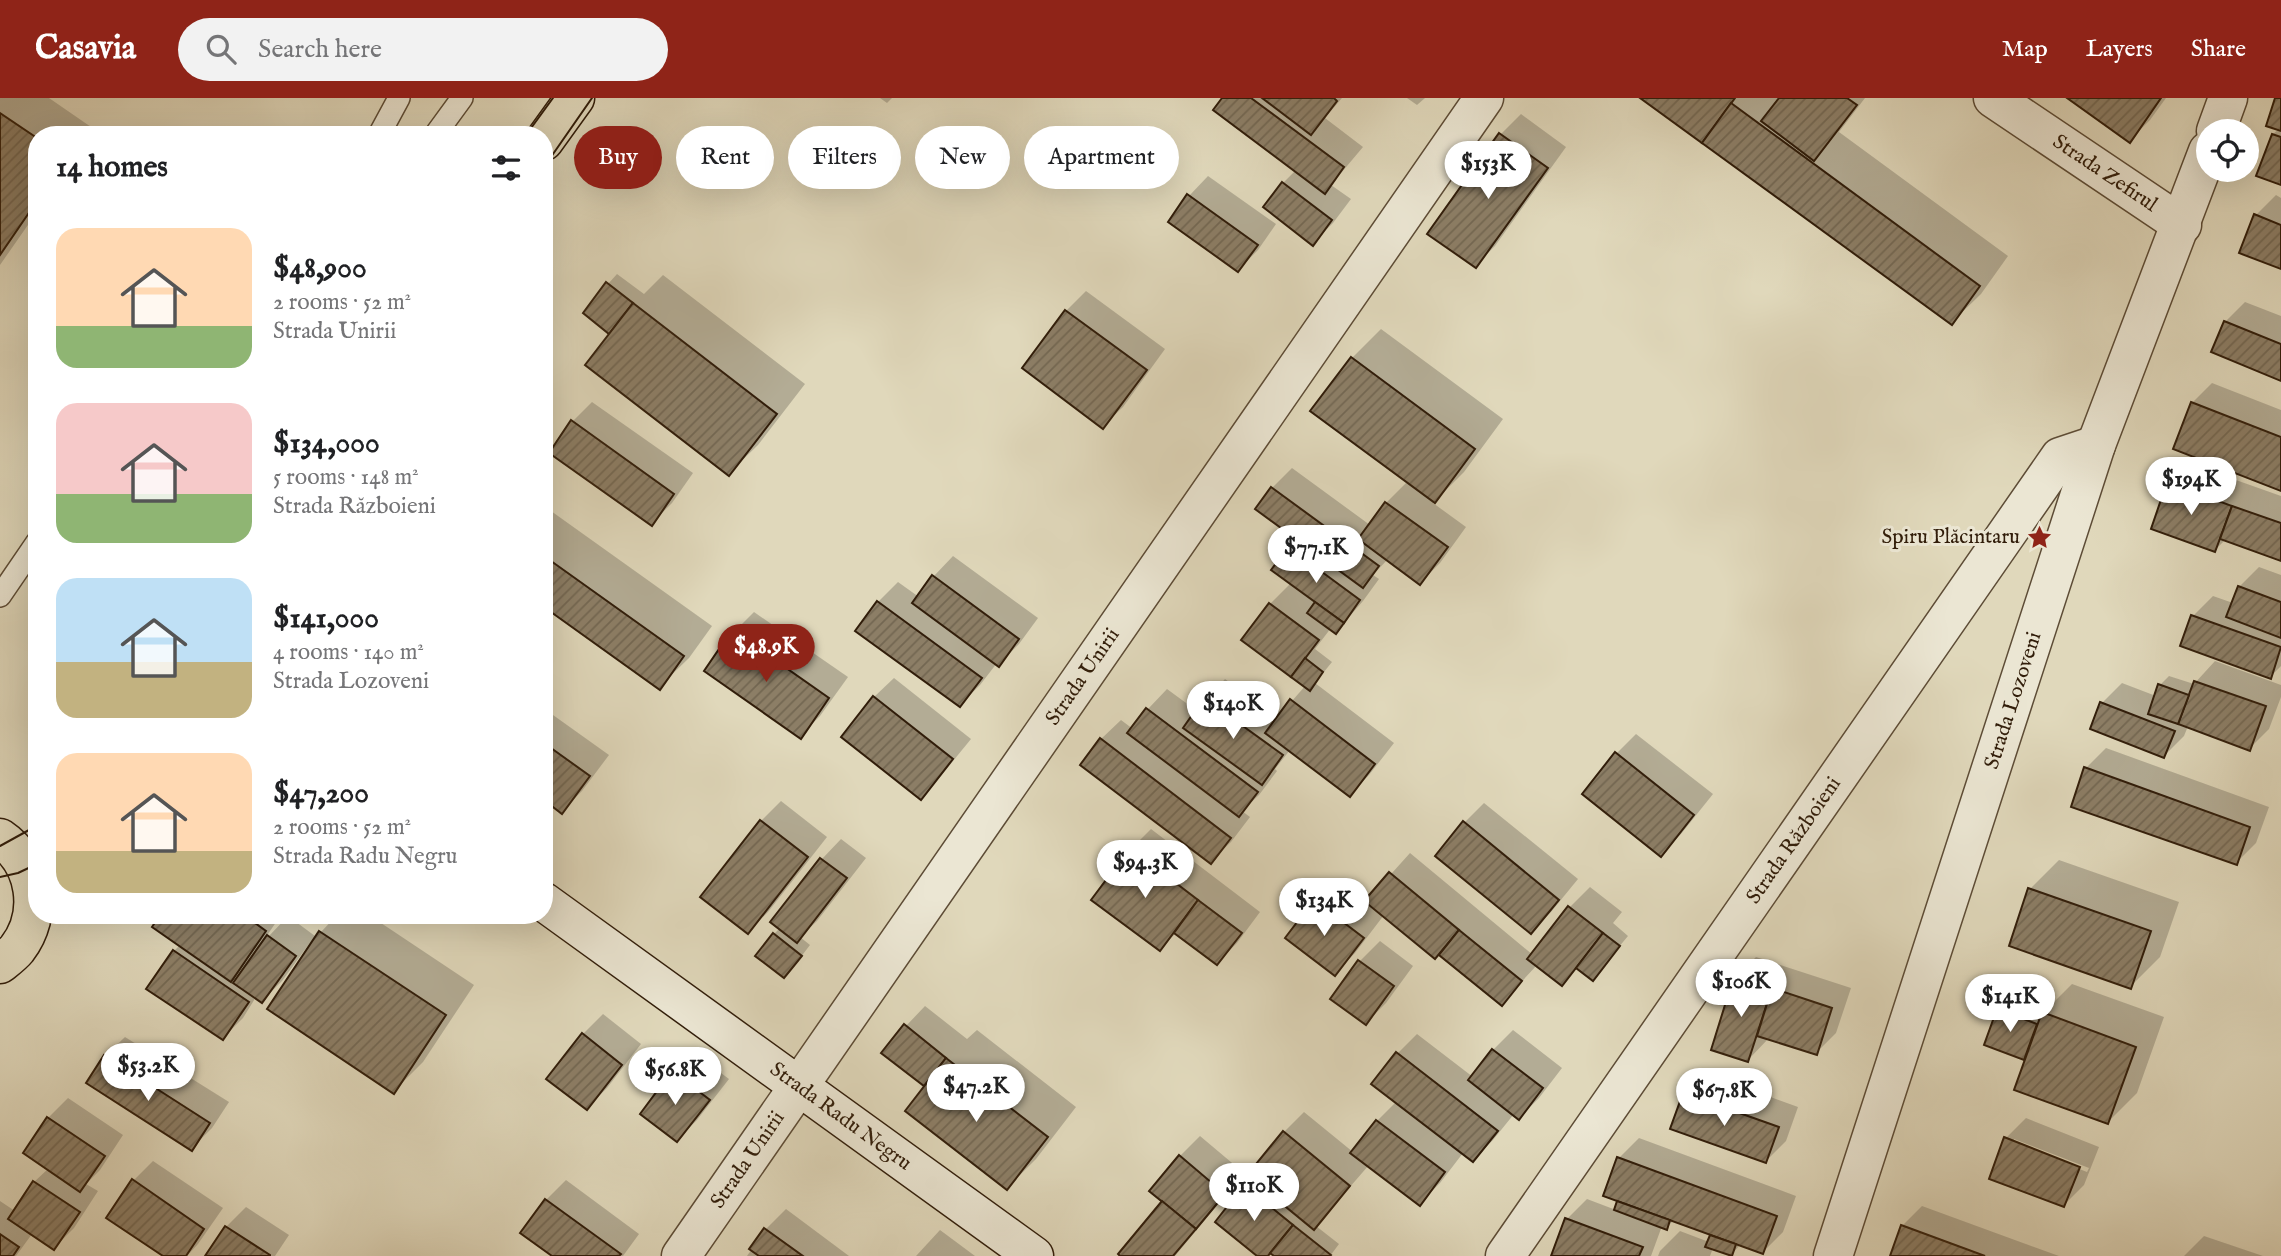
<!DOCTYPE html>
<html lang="en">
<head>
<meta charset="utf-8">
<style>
	body { margin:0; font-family:"IM FELL English",serif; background:#f2f2f2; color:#202124; height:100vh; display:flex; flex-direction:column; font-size:26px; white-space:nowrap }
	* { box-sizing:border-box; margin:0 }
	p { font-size:23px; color:#757577 }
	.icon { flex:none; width:38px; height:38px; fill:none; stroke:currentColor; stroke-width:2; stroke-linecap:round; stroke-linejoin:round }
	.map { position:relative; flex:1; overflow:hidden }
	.panel { position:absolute; left:28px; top:28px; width:525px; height:798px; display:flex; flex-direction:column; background:#fff; border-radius:28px; box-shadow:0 7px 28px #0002 }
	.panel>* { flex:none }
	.guide { position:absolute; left:574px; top:28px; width:665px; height:63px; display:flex; gap:14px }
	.controls { position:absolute; left:2196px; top:21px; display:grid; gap:14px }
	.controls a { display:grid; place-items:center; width:63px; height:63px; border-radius:50%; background:#fff; box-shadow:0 7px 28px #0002; font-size:35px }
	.price { position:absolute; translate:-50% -60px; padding:0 16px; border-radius:24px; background:#fff; color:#222; font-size:23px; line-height:46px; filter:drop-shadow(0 2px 4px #0008) }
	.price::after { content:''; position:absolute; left:50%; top:42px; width:21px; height:16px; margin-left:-10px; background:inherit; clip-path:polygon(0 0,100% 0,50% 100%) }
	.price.selected { background:#8f2418; color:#fff }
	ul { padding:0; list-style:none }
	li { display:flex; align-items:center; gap:21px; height:175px; padding:0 28px }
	li span { display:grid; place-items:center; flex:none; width:196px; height:140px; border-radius:21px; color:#555 }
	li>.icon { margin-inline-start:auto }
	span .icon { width:84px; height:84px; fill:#fffc; stroke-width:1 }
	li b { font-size:30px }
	h2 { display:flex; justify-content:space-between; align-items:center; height:84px; padding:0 28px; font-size:30px }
	.chip { padding:0 24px; border-radius:32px; background:#fff; box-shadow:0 7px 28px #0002; font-size:24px; line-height:63px }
	.chip.selected { background:#8f2418; color:#fff }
	header { display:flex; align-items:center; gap:42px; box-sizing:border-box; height:98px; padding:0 35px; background:#8f2418; color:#fff }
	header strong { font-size:33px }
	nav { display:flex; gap:38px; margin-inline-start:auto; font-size:24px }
	.search { width:490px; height:63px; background:#f2f2f2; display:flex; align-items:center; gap:18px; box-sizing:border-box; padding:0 24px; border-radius:38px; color:#757577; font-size:26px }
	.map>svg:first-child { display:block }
	.shadow { fill:#0003; fill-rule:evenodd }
	.building { fill:url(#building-hatch); stroke:#311d0a; stroke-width:2 }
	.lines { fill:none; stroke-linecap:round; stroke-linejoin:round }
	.lane-casing { stroke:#5d4c36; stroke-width:24 }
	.street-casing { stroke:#5d4c36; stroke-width:41 }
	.secondary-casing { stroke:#311d0a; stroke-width:41 }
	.primary-casing { stroke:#311d0a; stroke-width:41 }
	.lane { stroke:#ebe6d3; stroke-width:21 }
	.street { stroke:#ebe6d3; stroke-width:38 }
	.secondary { stroke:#ebe6d3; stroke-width:38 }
	.primary { stroke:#e0d8bb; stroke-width:38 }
	.tram { stroke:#311d0a; stroke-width:2 }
	.labels { text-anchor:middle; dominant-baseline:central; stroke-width:6; stroke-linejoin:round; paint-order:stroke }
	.street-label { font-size:21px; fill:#311d0a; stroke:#ebe6d3 }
	.poi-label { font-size:21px; fill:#311d0a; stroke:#ebe6d3; text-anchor:end }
</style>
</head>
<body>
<header>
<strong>Casavia</strong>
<div class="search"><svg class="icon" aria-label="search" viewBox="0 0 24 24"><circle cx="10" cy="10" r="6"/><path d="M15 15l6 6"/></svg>Search here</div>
<nav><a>Map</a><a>Layers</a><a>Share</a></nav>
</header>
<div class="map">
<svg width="2281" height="1158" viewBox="0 0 2281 1158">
	<defs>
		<pattern id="building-hatch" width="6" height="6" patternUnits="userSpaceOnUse" patternTransform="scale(1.75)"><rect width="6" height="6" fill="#8c7e66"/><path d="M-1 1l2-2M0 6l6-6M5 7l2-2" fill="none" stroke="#736752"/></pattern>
	</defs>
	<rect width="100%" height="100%" fill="#e0d8bb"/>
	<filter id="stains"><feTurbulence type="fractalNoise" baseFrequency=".00286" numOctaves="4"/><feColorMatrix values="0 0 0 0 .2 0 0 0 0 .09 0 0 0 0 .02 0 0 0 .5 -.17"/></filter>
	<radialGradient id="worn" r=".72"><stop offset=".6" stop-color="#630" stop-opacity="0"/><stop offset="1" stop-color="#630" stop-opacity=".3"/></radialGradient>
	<g class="shadow">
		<path d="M0,0h49l45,31 -4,6h-53v77l-37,53z"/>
		<path d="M880,0h12l-5,5z"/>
		<path d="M1224,0h118l-17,20 38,29 -32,38 20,14 -18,24 -20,20 -30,-60 13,-13z"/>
		<path d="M1407,0h18l-8,7z"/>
		<path d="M1643,0h222l-26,34 169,124 -27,38 -30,29z"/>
		<path d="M2070,0h96l-16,22 -20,20z"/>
		<path d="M2277,0h4v85l-8,-49 6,-5z"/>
		<path d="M1521,16l45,33 -71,99 -20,20 26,-132z"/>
		<path d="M1208,78l68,48 -18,26 -20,20 -49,-74z"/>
		<path d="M2276,97l5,3v69l-25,-52z"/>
		<path d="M617,176l27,20 19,-19 142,109 -47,61 -30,29 -117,-141 -3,-49z"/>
		<path d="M1086,193l79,58 -42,58 -20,19 -79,-58 42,-57z"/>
		<path d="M2245,204l36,14v63l-68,-27 12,-30z"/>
		<path d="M1381,231l122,90 -39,53 -31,31 33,24 -26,36 -20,20 -32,-24 -15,16 6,4 -16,22 -27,31 -5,-4 -16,21 17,13 -17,21 79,60 -25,32 -19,20 -60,-45 -15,19 2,2 -18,24 -17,16 8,6 -19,25 -20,19 -110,-122 20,-19 12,9 15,-20 19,-20 30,22 28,-32 53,38 28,-32 -62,-46 26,-35 21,-21 -2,-35 9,-9 -26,-51 20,-20 78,57 16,-22 22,-22 -56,-123z"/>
		<path d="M2212,285l69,27v79l-89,-86z"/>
		<path d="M592,304l101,71 -21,30 -20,20 -80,-101z"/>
		<path d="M2188,365l93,33v63l-55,-20 -11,11 -47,-67z"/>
		<path d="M544,408l168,120 -23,32 -30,29 -115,-82z"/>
		<path d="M953,458l85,62 -19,26 -20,20 -2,-1 -17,22 -20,20 -82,-103 20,-20 21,15 15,-21z"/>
		<path d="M2259,469l22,8v91l-11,11 -77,-61 20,-20 20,7 6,-16z"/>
		<path d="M754,514l94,65 -28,39 -20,20 -66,-104z"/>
		<path d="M2215,563l66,24v12l-12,32 -20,20 -61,-23 -4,10 -20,20 -62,-53 20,-20 34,13 4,-11 9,-9 25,8z"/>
		<path d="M894,580l77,61 -31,38 -20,20 -46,-100z"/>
		<path d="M553,617l56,40 -27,36 -20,20 -18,-13v-74z"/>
		<path d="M1636,636l77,60 -32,40 -20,20 -45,-100z"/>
		<path d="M2106,650l163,59 -13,36 -20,20 -150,-95z"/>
		<path d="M781,703l46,36 -59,75 -20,20 13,-111z"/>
		<path d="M1484,705l94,76 -27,33 -20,20 -67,-109z"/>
		<path d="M1151,731l109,83 -23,31 -20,20 -41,-30 -16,16 -29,-100z"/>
		<path d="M841,741l25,19 -49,63 -17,16 10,8 -16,21 -20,-32 6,-6 -7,-6 49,-63z"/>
		<path d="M1410,755l123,102 37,-48 20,-20 32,25 -9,11 15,13 -35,42 -15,-11 -16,17 -25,-19 -35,38 -63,-50 -55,-38 -29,38 -20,20 -20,-72 20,-20 30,22z"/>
		<path d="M2059,762l120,42 -19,55 -30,30 -100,-98z"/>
		<path d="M162,817h119l-13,19 1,2 19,-20 27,20 -33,45 -20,20 -6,-4 -13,21 -20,20 -49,-87 6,-6z"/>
		<path d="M337,817h32l105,70 -51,77 -29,29 -125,-82 52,-77z"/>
		<path d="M1380,843l33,25 -27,37 -20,20 -34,-25 28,-37z"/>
		<path d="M1756,859l95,31 -15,45 -20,20 -47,-15 -21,22 -12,-83z"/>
		<path d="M2072,886l92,33 -27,76 -29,29 -79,-69 -5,5 -25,-48 9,-10 35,13z"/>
		<path d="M925,908l42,33 10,-9 99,77 -40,52 -29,29 -80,-102 -43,-33 22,-27z"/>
		<path d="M603,916l38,30 -34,44 -20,20 -4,-74z"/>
		<path d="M1513,932l49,38 -23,30 -20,20 -5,-4 -21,26 -20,20 -10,-7 -23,30 -20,20 -51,-38 -53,61 23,18 -9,12h-53l-6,-5 -5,5h-7l-42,-34 37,-44 30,-46 20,-20 49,40 24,-31 20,-20v-47l20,-20 56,43 20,-27z"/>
		<path d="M125,939l104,65 -17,26 -20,20 -87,-92z"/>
		<path d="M694,950l25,19 -2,3 12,9 -32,41 -20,20 8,-82z"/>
		<path d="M1705,975l93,34 -12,34 -20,20 -94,-33 13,-34z"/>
		<path d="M68,1000l55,37 -23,35 -14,14 12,7 -24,37 -20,20 -22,-14 -16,22h-16v-55l15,10 19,-29 15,-14 -24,-16 23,-34z"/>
		<path d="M2026,1020l73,29 -15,38 -20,20 -58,-67zM2014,1041l75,29 -2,4 -73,-29z"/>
		<path d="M1200,1038l44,37 -69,83h-52l41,-55 16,-45z"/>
		<path d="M1639,1040l157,58 -13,36 -20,20 -22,-8 -10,11 -18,-7 -3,8h-52l2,-5 20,-20 29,11 4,-8 -39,-14 -7,7 -5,-1 -11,30h-98l14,-37 20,-20 29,11 4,-10 -1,-42z"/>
		<path d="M153,1063l70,47 -25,36 -11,12h-21l-33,-75z"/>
		<path d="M566,1082l73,54 -16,22h-68l-9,-56z"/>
		<path d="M1922,1108l137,50h-168l11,-30z"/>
		<path d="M246,1109l43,28 -14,21h-68l19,-29z"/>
		<path d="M786,1111l63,47h-102l19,-27z"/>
		<path d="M940,1132l35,26h-59z"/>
		<path d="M2204,1138l59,20h-79z"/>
	</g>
	<g class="building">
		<path d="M1222,0h29l93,69 -19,27 -112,-84z"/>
		<path d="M1262,0h72l3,3 -26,34z"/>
		<path d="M1640,0h95l-33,45z"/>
		<path d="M1779,0h68l10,7 -43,56 -53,-40z"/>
		<path d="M2067,0h94l-31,45z"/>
		<path d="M2275,0h6v33l-15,-5z"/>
		<path d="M1731,5l249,183 -28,39 -250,-182z"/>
		<path d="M0,15l37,25v63l-37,54z"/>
		<path d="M1499,35l49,35 -72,100 -49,-34z"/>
		<path d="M2272,36l9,3v48l-25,-9z"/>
		<path d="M1282,84l50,38 -19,26 -50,-39z"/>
		<path d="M1187,96l71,51 -20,27 -70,-50z"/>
		<path d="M2254,116l27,11v44l-42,-16z"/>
		<path d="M606,184l27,21 -24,31 -26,-21z"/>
		<path d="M633,205l144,111 -48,62 -144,-111z"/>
		<path d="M1065,212l82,60 -44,59 -81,-61z"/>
		<path d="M2224,223l57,23v37l-70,-29z"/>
		<path d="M1351,259l124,92 -40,54 -125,-92z"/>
		<path d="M2191,304l90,35v54l-108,-42z"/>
		<path d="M571,322l103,74 -22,32 -103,-73z"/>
		<path d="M2167,384l65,24 -17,46 -64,-23z"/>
		<path d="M1271,389l108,79 -16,22 -108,-79z"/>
		<path d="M1385,404l63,45 -28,38 -62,-46z"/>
		<path d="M2232,408l49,17v38l-61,-22z"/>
		<path d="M1288,449l72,53 -16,23 -73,-53z"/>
		<path d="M544,458l140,100 -24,34 -116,-83z"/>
		<path d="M932,477l87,64 -20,28 -87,-64z"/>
		<path d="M2238,488l43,16v36l-55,-21z"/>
		<path d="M877,503l105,77 -22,29 -105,-76z"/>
		<path d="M1315,504l29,21 -8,11 -29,-21z"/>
		<path d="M1269,505l50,37 -28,37 -50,-37z"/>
		<path d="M2191,517l90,32 -10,32 -91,-33z"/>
		<path d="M732,532l97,68 -28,41 -97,-68z"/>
		<path d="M1305,560l18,14 -13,19 -19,-14z"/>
		<path d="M2194,583l72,25 -16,45 -72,-27z"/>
		<path d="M2158,586l31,11 -11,29 -30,-10z"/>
		<path d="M873,598l80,63 -32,41 -80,-63z"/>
		<path d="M1204,600l79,57 -21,30 -79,-57z"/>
		<path d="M1290,601l85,65 -25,33 -85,-64z"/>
		<path d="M2100,604l75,29 -11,27 -74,-29z"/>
		<path d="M1146,610l112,84 -19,25 -112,-84z"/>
		<path d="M1100,640l131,100 -20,26 -131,-99z"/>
		<path d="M544,645l46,33 -28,38 -18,-14z"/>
		<path d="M1615,654l79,63 -33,42 -79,-63z"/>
		<path d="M2084,669l166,60 -13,38 -166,-58z"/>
		<path d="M760,722l48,37 -60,77 -48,-37z"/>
		<path d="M1463,723l96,79 -28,34 -96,-78z"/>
		<path d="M1130,750l68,52 -38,51 -69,-51z"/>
		<path d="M820,760l27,20 -50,65 -27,-21z"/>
		<path d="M1389,774l70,58 -24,29 -71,-58z"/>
		<path d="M2028,790l123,43 -20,58 -122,-43z"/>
		<path d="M1198,802l44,33 -25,32 -43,-32z"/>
		<path d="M1314,802l50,38 -29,38 -50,-38z"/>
		<path d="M1568,808l35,27 -41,53 -35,-27z"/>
		<path d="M160,817h84l22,16 -35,51 -79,-55z"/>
		<path d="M1459,832l63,51 -20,25 -63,-51z"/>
		<path d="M319,833l127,84 -52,79 -127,-85z"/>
		<path d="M773,835l29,23 -18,22 -29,-22z"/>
		<path d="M1603,835l17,13 -27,35 -17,-13z"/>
		<path d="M267,837l29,21 -34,47 -29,-20z"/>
		<path d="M173,852l76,52 -26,38 -77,-51z"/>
		<path d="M1358,862l36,26 -28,39 -36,-26z"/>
		<path d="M1734,878l38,12 -24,74 -37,-12z"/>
		<path d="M1772,890l60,20 -15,47 -60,-19z"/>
		<path d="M1997,911l40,15 -13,36 -40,-15z"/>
		<path d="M2042,914l94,35 -28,77 -94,-34z"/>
		<path d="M904,926l42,34 -22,28 -43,-33z"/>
		<path d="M582,935l40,32 -35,45 -41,-31z"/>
		<path d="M1492,951l51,39 -24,32 -51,-40z"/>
		<path d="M1396,954l102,79 -25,31 -102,-78z"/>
		<path d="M104,957l106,68 -18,28 -106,-68z"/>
		<path d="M683,958l28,21 -12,15 -27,-21z"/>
		<path d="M946,960l102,79 -41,53 -102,-79z"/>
		<path d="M672,973l38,29 -33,42 -37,-28z"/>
		<path d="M1683,995l96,34 -13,36 -96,-34z"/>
		<path d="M47,1019l58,39 -25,36 -57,-39z"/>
		<path d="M1376,1022l69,52 -25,34 -70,-53z"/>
		<path d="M1283,1033l67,55 -36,44 -67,-55z"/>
		<path d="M2004,1039l76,30 -16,40 -75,-28z"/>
		<path d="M1179,1057l46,39 -29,35 -47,-38z"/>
		<path d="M1617,1059l160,59 -14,38 -160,-58z"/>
		<path d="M132,1081l72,50 -18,27h-23l-57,-38z"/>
		<path d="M33,1083l47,31 -26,38 -46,-31z"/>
		<path d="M1244,1087l49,40 -25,31h-11l-42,-34z"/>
		<path d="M545,1101l76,55 -2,2h-67l-32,-23z"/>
		<path d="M1162,1103l34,28 -23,27h-53l-2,-2z"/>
		<path d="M1617,1103l53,19 -3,10 -53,-20z"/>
		<path d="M1565,1120l78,29 -4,9h-88z"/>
		<path d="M1293,1127l38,30 -1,1h-56l-4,-3z"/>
		<path d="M1901,1127l84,31h-95z"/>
		<path d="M225,1128l45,29v1h-65z"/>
		<path d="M764,1130l39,28h-44l-10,-7z"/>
		<path d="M0,1136l19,13 -6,9h-13z"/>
		<path d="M1710,1137l26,9 -4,12 -27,-9z"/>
	</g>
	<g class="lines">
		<defs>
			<g id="lane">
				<path d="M379,37l20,-37"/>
				<path d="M435,37l27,-37"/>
				<path d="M0,498l37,-54"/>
			</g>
			<g id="street">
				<path id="s1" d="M1993,0l189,127"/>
				<path d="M2216,33l12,-33"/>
				<path id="s2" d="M681,1158l803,-1158"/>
				<path id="s3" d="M1505,1158l555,-799 36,-12"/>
				<path id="s4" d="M1833,1158l263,-811 112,-294"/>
			</g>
			<g id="secondary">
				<path id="s5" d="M544,804l490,354"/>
			</g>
			<g id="primary">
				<path d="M544,43l31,-43"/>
				<path d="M0,740c37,25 44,76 17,111 -5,6 -12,11 -17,15"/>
			</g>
		</defs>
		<use href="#lane" class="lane-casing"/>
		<use href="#street" class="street-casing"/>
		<use href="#secondary" class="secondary-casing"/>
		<use href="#primary" class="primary-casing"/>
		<use href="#lane" class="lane"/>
		<use href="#street" class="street"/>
		<use href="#secondary" class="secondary"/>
		<use href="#primary" class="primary"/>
		<g class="tram">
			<path d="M526,37l27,-37"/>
			<path d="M544,69l48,-69"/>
			<path d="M0,748l29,-16 8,-8"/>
			<path d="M0,779l18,-4 19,-9"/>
		</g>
	</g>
	<defs>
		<symbol id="sight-bare" viewBox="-9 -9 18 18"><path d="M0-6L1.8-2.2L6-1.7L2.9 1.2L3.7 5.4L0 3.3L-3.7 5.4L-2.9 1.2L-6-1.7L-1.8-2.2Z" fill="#8f2418" stroke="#ebe6d3" stroke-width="2.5" paint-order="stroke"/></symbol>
	</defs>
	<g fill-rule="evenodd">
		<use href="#sight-bare" x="2022" y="422" width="35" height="35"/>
	</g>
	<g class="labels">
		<g class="street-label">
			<text stroke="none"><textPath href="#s1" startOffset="135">Strada Zefirul</textPath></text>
			<text stroke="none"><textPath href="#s2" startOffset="705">Strada Unirii</textPath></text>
			<text stroke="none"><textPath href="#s4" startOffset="584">Strada Lozoveni</textPath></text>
			<text stroke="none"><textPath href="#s3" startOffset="506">Strada Războieni</textPath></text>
			<text stroke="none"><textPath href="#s5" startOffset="366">Strada Radu Negru</textPath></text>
			<text stroke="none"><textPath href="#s2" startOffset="117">Strada Unirii</textPath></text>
		</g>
		<g class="poi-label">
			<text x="2020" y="439">Spiru Plăcintaru</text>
		</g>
	</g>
	<rect width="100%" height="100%" filter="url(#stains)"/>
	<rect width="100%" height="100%" fill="url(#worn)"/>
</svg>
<div class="controls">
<a><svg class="icon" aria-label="locate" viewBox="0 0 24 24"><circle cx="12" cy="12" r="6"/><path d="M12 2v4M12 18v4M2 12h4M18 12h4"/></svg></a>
</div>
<b class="price" style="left:1488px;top:103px">$153K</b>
<b class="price" style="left:2191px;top:419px">$194K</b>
<b class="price" style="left:1316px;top:487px">$77.1K</b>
<b class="price selected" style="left:766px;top:586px">$48.9K</b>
<b class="price" style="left:1233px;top:643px">$140K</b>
<b class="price" style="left:1145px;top:802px">$94.3K</b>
<b class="price" style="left:1324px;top:840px">$134K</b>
<b class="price" style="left:1741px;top:921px">$106K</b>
<b class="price" style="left:2010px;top:936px">$141K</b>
<b class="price" style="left:148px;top:1005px">$53.2K</b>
<b class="price" style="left:675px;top:1009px">$56.8K</b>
<b class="price" style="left:976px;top:1026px">$47.2K</b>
<b class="price" style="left:1724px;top:1030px">$67.8K</b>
<b class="price" style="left:1254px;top:1125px">$110K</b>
<div class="guide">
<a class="chip selected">Buy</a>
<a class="chip">Rent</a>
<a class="chip">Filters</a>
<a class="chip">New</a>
<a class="chip">Apartment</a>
</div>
<section class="panel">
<h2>14 homes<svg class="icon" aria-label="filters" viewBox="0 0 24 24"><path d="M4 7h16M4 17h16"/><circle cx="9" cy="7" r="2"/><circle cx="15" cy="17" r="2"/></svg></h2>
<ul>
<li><span style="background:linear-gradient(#ffd9b3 70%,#8fb573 0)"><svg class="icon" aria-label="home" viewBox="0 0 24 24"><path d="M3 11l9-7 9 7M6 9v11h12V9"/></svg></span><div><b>$48,900</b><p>2 rooms · 52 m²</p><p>Strada Unirii</p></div></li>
<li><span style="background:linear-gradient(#f6c9c9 65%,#8fb573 0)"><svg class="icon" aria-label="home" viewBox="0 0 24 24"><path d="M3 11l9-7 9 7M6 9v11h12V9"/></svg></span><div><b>$134,000</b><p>5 rooms · 148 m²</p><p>Strada Războieni</p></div></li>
<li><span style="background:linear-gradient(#bfe0f5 60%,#c2b280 0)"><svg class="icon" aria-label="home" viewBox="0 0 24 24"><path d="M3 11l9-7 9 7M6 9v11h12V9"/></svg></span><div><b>$141,000</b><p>4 rooms · 140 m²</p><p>Strada Lozoveni</p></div></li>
<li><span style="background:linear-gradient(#ffd9b3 70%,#c2b280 0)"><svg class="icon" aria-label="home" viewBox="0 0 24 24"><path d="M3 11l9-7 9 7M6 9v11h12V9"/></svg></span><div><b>$47,200</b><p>2 rooms · 52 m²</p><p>Strada Radu Negru</p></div></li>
</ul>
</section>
</div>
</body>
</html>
